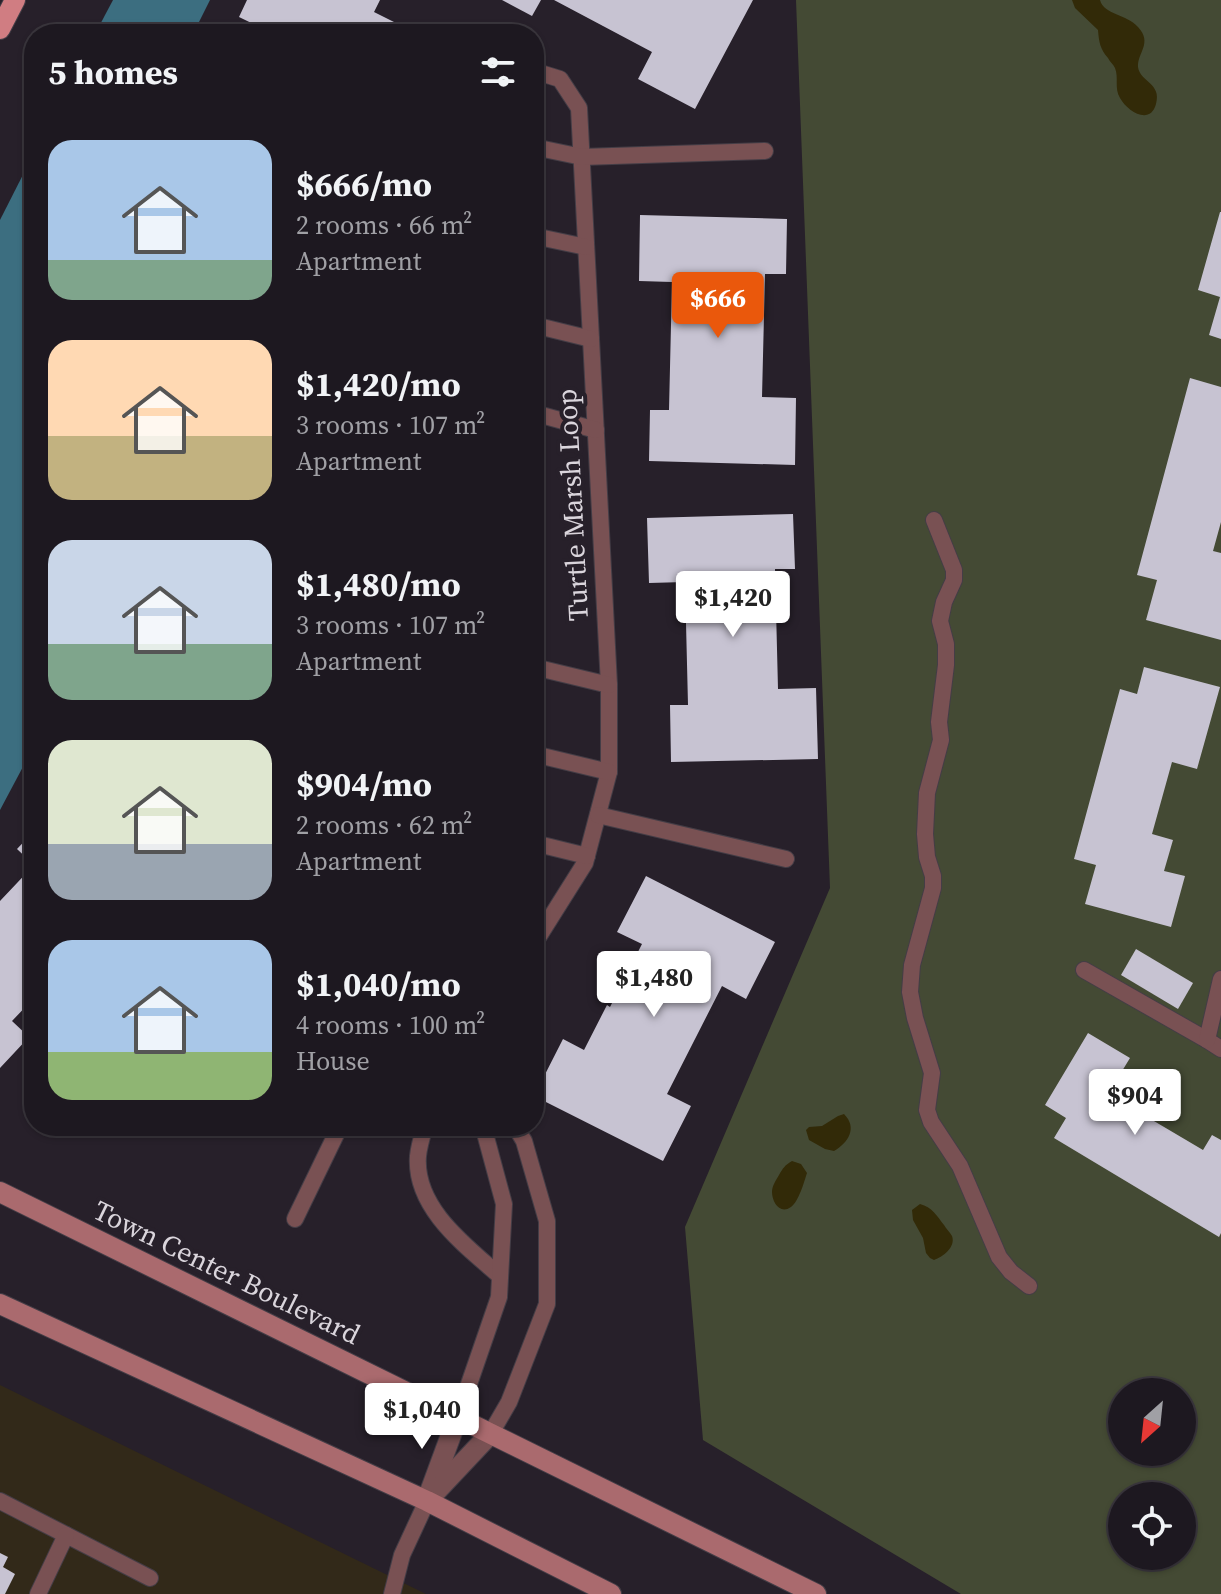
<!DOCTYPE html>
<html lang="en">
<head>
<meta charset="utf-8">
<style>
	body { margin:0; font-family:"Source Serif 4",serif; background:#2a252d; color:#f1f3f6; height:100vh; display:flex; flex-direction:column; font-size:30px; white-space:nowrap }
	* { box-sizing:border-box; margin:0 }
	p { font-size:26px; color:#a0a0a5 }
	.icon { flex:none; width:44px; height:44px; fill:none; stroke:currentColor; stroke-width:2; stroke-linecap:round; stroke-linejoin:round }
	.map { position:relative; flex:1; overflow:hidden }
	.drawer { position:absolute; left:24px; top:24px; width:520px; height:1112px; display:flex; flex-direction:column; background:#1d1820; border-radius:32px; box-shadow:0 2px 6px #0004,0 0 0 2px #3b373e }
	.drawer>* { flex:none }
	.needle { width:52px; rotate:207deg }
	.fabs { position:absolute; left:1108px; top:1378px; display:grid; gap:16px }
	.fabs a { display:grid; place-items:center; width:88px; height:88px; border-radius:50%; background:#1d1820; box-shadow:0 2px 6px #0004,0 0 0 2px #3b373e; font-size:40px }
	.price { position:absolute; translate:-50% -68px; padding:0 18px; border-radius:8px; background:#fff; color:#222; font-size:26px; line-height:52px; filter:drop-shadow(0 2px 4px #0008) }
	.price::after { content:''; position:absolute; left:50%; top:48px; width:24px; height:18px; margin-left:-12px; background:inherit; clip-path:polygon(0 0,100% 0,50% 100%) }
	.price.current { background:#ea580c; color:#fff }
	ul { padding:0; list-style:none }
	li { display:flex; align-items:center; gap:24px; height:200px; padding:0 24px }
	li span { display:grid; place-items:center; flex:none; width:224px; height:160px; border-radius:24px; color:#555 }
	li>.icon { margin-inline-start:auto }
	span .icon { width:96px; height:96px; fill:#fffc; stroke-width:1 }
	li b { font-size:34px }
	h2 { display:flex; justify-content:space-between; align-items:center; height:96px; padding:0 24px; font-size:34px }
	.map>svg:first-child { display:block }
	.commercial { fill:#322919 }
	.green { fill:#444a34; fill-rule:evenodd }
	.sand { fill:#322a08 }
	.water { fill:#3c6e80 }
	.building { fill:#c7c3d2 }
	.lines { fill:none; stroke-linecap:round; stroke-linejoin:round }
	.lane-casing { stroke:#443d46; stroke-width:18 }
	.street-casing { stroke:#443d46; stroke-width:22 }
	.secondary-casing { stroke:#443d46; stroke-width:22 }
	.primary-casing { stroke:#443d46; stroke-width:22 }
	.lane { stroke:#795153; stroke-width:16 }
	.street { stroke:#795153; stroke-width:20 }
	.secondary { stroke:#aa6a6e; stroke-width:20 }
	.primary { stroke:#d07d82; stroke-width:20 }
	.labels { text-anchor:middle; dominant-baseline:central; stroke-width:8; stroke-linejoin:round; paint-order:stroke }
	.street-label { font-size:28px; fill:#dad5dc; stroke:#27202a }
</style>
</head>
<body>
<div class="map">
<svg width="1221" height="1594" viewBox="0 0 1221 1594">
	<rect width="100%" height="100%" fill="#27202a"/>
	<path class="commercial" d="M0,1385l426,209h-426z"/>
	<path class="green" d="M796,0h425v1594h-260l-258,-154 -18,-213 145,-339zM1122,1392h60v60h-60zM1122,1496h60v60h-60z"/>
	<g class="sand">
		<path d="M1072,0h28c4,15 27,14 38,27 15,16 -1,26 0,40 2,15 24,16 18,37 -6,22 -29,7 -36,-6 -6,-10 -1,-20 -5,-30 -2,-4 -5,-6 -7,-10 -8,-9 -9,-16 -10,-28l-23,-22z"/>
		<path d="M844,1114c14,14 4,29 -10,37l-9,-2 -16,-9 -3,-10 3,-3 13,-1 16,-10z"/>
		<path d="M792,1161l9,3 6,9c-3,9 -8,28 -16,34 -11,8 -19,-5 -19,-15 0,-6 4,-12 7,-17 4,-7 6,-10 13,-14z"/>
		<path d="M920,1204c12,3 17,12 24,21 2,4 6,7 8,11 4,11 -9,21 -18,24l-4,-2 -4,-5 -3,-15 -10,-18 -1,-10z"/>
	</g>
	<g class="water">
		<path d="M113,0h97l-17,34h-98z"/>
		<path d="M34,153v593l-34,64v-590z"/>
	</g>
	<g class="building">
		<path d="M247,0h133l-6,12 26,13 -5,9h-121l-35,-17z"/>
		<path d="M502,0h39l-9,16z"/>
		<path d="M554,0h199l-58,109 -57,-30 14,-27z"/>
		<path d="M1220,212h1v127l-12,-4 11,-38 -22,-7z"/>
		<path d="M640,215l147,4 -1,55h-21l-3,123 34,1 -1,67 -146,-4 1,-51h19l3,-128 -33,-1z"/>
		<path d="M1190,378l31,9v135l-8,29 8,2v87l-75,-20 11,-40 -20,-5z"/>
		<path d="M793,514l2,55h-20l3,120 38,-1 2,71 -147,3 -1,-57h18l-3,-123 -36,1 -2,-65z"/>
		<path d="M1144,667l76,20 -23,82 -25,-7 -20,72 21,6 -9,31 21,5 -14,51 -86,-23 11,-39 -22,-6 46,-170 17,5z"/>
		<path d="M34,831v34l-17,-16z"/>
		<path d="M34,865v133l-22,23 17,16 -29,31v-167z"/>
		<path d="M646,876l129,66 -29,57 -24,-13 -55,108 24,12 -28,55 -129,-65 29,-57 21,11 23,-45 3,2 32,-63 -25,-12z"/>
		<path d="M1136,949l57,34 -15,26 -57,-34z"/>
		<path d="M1088,1033l42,25 -11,18 29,16 -11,19 66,39 9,-15 9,5v93l-2,4 -165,-99 12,-20 -21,-13z"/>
		<path d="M0,1553l8,4 -5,10 12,7 -10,20h-5z"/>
	</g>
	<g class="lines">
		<defs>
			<g id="lane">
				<path d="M534,71l26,8 19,29 30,577v87l-24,91 -51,81"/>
				<path d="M534,147l48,10 183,-6"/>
				<path d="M534,236l52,11"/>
				<path d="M534,325l57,14"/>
				<path d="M534,413l62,17"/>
				<path d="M934,520l20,50v10l-10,22 -4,19 6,23v21l-7,57 2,18 -14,53 -2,41 2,23 6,19v12l-21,77 -2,27 5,26 17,55 -5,37 4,12 29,44 39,91 12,15 18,14"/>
				<path d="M534,667l75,18"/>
				<path d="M534,754l75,18"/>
				<path d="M598,815l188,44"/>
				<path d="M534,843l53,13"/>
				<path d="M1084,970l123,70 14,9"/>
				<path d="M1207,1040l14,-61"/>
				<path d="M425,1126c-3,10 -6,20 -7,30 -4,52 48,90 82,120"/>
				<path d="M295,1219l45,-93"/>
				<path d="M458,1416l41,-119 5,-93 -21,-78"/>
				<path d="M491,1433l18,-31 38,-98v-83l-23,-80 -9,-15"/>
				<path d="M0,1501l150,77"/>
				<path d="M38,1594l28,-59"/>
				<path d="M392,1594l10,-39 25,-54"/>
			</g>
			<g id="street">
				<path d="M430,1492l28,-76"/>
				<path d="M427,1501l64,-68"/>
			</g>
			<g id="secondary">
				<path d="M0,1192l816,402"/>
				<path d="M0,1304l427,197 184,93"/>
			</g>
			<path id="primary" d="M0,29l15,-29"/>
		</defs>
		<use href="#lane" class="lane-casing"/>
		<use href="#street" class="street-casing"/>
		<use href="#secondary" class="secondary-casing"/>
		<use href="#primary" class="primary-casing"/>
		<use href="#lane" class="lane"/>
		<use href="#street" class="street"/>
		<use href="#secondary" class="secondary"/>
		<use href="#primary" class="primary"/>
	</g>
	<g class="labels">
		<g class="street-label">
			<text transform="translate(572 505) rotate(-93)">Turtle Marsh Loop</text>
			<text transform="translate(227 1272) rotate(26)">Town Center Boulevard</text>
		</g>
	</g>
</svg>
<div class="fabs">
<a><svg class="needle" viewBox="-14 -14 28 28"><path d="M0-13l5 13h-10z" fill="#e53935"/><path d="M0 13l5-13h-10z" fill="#a0a0a5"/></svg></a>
<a><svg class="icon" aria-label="locate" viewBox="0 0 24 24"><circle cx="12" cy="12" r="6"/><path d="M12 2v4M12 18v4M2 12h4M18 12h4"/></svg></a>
</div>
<b class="price current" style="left:718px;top:340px">$666</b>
<b class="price" style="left:733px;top:639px">$1,420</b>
<b class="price" style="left:654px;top:1019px">$1,480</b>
<b class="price" style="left:1135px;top:1137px">$904</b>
<b class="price" style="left:422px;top:1451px">$1,040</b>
<section class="drawer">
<h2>5 homes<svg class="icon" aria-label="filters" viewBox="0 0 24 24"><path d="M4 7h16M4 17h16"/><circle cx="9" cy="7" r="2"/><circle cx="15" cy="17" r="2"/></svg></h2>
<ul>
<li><span style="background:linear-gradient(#a9c7e8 75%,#7fa58c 0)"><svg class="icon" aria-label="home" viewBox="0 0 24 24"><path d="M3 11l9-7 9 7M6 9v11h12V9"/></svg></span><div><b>$666/mo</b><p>2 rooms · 66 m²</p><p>Apartment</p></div></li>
<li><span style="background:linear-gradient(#ffd9b3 60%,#c2b280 0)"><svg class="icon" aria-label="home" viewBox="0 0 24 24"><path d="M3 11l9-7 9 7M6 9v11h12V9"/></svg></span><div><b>$1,420/mo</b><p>3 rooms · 107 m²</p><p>Apartment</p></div></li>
<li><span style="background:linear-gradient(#c9d6e8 65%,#7fa58c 0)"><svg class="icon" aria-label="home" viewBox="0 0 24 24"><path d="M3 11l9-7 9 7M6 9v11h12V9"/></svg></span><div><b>$1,480/mo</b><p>3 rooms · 107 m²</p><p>Apartment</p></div></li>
<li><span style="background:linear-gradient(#dfe7d0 65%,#9aa5b1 0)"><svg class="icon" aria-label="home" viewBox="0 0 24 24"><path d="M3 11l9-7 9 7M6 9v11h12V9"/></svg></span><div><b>$904/mo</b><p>2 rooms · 62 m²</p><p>Apartment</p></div></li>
<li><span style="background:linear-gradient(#a9c7e8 70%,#8fb573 0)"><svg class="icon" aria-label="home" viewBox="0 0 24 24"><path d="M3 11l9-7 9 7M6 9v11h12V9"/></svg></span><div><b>$1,040/mo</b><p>4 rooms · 100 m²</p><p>House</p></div></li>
</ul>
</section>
</div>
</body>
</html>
